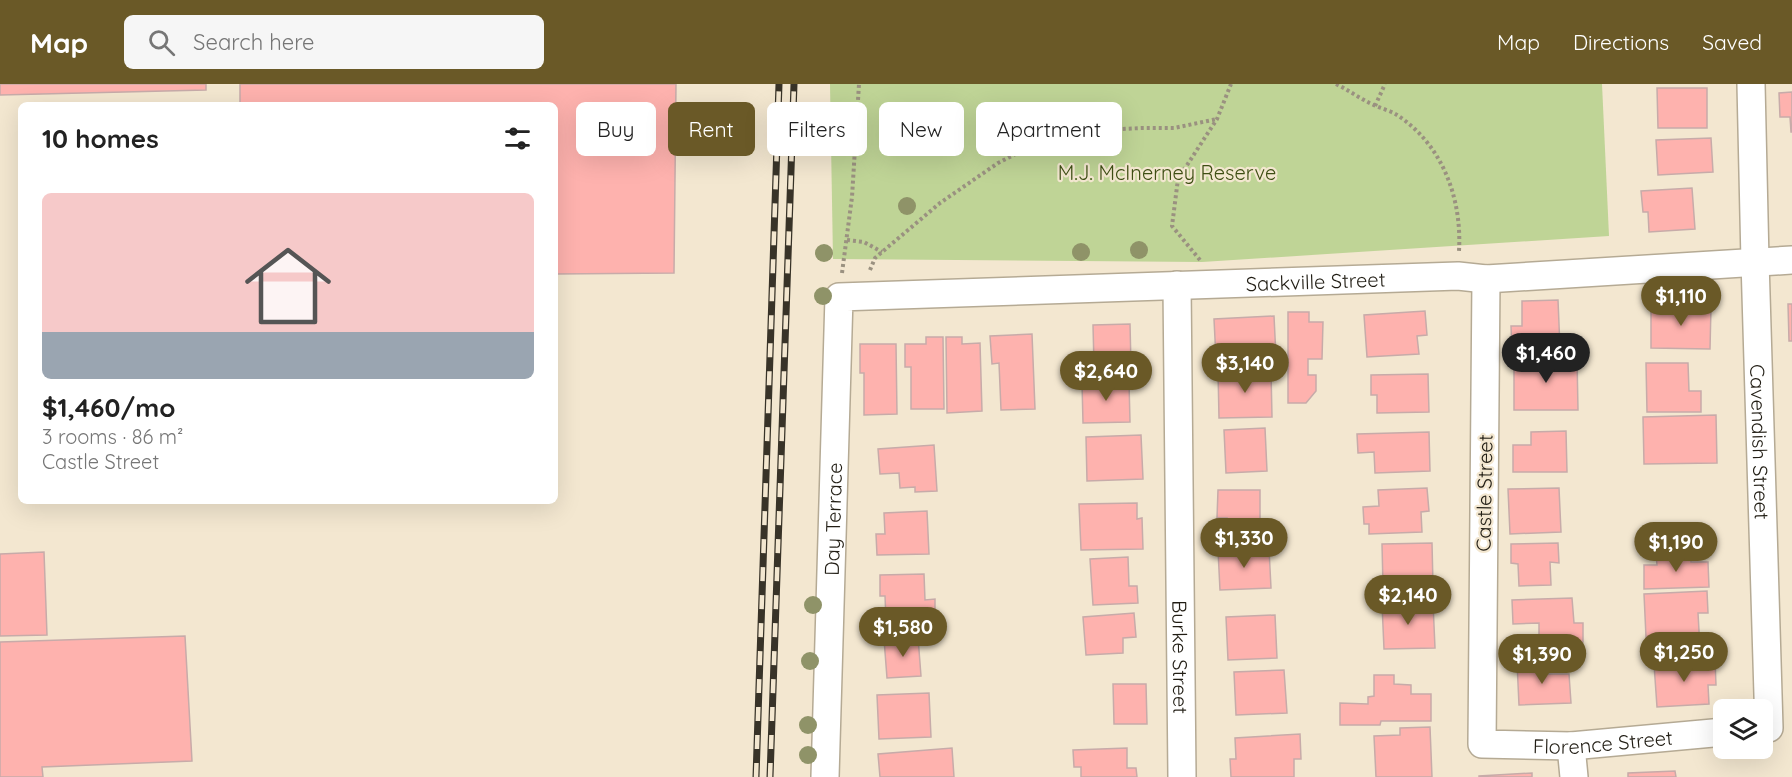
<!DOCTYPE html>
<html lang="en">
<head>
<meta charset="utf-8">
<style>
	body { margin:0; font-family:Quicksand,sans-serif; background:#f6f6f6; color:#222; height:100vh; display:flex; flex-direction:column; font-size:22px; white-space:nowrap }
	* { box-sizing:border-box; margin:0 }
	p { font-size:20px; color:#767676 }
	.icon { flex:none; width:33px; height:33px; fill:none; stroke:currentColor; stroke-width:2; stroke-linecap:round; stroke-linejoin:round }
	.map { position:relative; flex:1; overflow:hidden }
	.sheet { position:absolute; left:18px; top:18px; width:540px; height:402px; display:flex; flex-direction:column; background:#fff; border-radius:9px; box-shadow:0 6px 24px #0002 }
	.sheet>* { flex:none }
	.hud { position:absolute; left:576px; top:18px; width:570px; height:54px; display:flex; gap:12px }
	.controls { position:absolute; left:1713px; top:615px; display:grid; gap:12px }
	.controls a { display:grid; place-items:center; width:60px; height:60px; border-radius:9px; background:#fff; box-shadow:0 6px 24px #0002; font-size:30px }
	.price { position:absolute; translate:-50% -51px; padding:0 14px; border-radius:21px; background:#6a5927; color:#fff; font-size:20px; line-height:39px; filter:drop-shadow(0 2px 3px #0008) }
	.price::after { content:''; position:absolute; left:50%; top:36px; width:18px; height:14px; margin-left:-9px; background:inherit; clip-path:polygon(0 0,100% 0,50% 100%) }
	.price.selected { background:#222; color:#fff }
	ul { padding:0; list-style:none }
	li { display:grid; align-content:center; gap:12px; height:318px; padding:0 24px }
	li+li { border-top:2px solid #e0e0e0 }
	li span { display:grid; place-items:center; height:186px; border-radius:9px; color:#555 }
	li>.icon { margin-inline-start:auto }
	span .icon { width:108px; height:108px; fill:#fffc; stroke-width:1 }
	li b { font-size:26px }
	h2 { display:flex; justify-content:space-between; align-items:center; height:72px; padding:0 24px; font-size:26px }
	.pill { padding:0 21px; border-radius:9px; background:#fff; box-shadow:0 6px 24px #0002; font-size:21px; line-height:54px }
	.pill.selected { background:#6a5927; color:#fff }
	header { display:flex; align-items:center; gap:36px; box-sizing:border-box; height:84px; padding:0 30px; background:#6a5927; color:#fff }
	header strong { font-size:28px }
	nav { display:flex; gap:33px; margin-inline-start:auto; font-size:21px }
	.search { width:420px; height:54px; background:#f6f6f6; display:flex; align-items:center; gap:15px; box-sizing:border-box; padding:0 21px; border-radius:9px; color:#767676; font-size:22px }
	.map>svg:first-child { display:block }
	.green { fill:#bfd496 }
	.building { fill:#feb2ae; stroke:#c7aba9; stroke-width:1.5 }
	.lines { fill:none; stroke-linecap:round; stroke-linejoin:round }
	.minor-casing { stroke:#b5aa94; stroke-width:30 }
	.path { stroke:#9a9180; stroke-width:4; stroke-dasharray:3 3; stroke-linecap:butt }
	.minor { stroke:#fff; stroke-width:27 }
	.rail-casing { stroke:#383328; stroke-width:7 }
	.rail { stroke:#f3e7d0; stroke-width:4.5; stroke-dasharray:14; stroke-linecap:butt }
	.tree { fill:#8f9368 }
	.labels { text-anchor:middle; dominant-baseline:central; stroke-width:4.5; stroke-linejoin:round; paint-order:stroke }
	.park-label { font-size:20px; fill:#3e4e13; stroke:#f3e7d0 }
	.street-label { font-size:20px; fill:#211d14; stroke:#f3e7d0 }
</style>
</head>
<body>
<header>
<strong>Map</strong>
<div class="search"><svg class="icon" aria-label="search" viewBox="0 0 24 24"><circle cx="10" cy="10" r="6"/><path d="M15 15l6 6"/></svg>Search here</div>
<nav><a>Map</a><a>Directions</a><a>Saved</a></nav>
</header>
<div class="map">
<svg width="1792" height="693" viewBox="0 0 1792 693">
	<rect width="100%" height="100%" fill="#f3e7d0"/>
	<path class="green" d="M830,0h772l7,152 -407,26 -369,-3z"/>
	<g class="building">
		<path d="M0,0h206v6l-206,5z"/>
		<path d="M240,0h436l-2,189 -119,1v-169h-315z"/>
		<path d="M1657,4h50v40h-49z"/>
		<path d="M1792,8v40h-1l-1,-15h-10l-1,-24z"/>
		<path d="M1711,54l2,34 -55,3 -2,-35z"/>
		<path d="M1692,104l3,41 -46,3 -1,-20h-5l-2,-21z"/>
		<path d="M1558,216l2,48 -48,1 -1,-23h11v-25z"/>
		<path d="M1788,220h4v37h-3z"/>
		<path d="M1651,222l60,1 -1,42 -59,-1z"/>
		<path d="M1425,227l2,24 -10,1 2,18 -52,3 -3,-42z"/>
		<path d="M1288,228h21v10h14l-1,37h-14v16h8v16l-10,12h-18z"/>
		<path d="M1274,232l2,41 -60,2 -2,-40z"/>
		<path d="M1130,240l1,41h-37l-1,-40z"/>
		<path d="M1032,250l3,75 -34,1 -2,-47 -7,1 -2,-28z"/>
		<path d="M926,253h17l1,72h-33v-42h-6v-23h21z"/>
		<path d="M946,253h16v7l18,-1 2,68 -35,2z"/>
		<path d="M860,260h36l1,70 -33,1v-42h-4z"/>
		<path d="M1577,274l1,52h-64v-51z"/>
		<path d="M1646,279h42l1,28h12v21h-54z"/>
		<path d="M1218,287h53l1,46 -53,1z"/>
		<path d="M1428,290l1,38 -52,1v-18h-6v-20z"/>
		<path d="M1129,298l1,40 -47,1 -1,-40z"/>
		<path d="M1716,331l1,48 -73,1 -1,-47z"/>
		<path d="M1265,344l2,43 -41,2 -2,-43z"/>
		<path d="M1566,347l1,41h-54v-27h18v-13z"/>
		<path d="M1429,348l1,39 -55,2 -1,-21 -16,1 -1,-19z"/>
		<path d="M1141,351l2,44 -56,2 -1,-44z"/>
		<path d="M934,361l3,46 -22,1v-5l-15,1 -1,-15 -19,1 -2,-25z"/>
		<path d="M1427,404l2,23 -8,1 1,20 -53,2v-10h-5l-1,-17 16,-1 -1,-16z"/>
		<path d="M1559,404l2,44 -51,2 -2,-45z"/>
		<path d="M1218,406h42v42h-33v-14h-10z"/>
		<path d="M1137,419v16l5,-1 1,31 -62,1 -2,-46z"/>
		<path d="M927,427l2,43 -52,1 -1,-21h9l-1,-21z"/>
		<path d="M1432,459l1,42 -50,1 -1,-42z"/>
		<path d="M1558,459l1,20 -9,-1 1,23 -32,1 -1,-22 -7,-1v-19z"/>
		<path d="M1269,465l2,39 -51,2 -2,-40z"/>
		<path d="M44,468l3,83 -47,1v-82z"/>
		<path d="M1691,469v9h17l1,25 -65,2v-24h13l-1,-11z"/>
		<path d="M1128,473l1,29h8l1,17 -45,2 -3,-46z"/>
		<path d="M924,490l1,26 10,-1v20l-49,1 -1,-24h-5v-21z"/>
		<path d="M1707,507l1,22h-10l2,35 -32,1v-13l-22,1 -2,-43z"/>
		<path d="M1572,514l2,25h9v19l-44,1v-20l-26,1 -1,-24z"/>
		<path d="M1433,519l2,45 -51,1 -2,-45z"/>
		<path d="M1134,529l2,24 -13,1v15l-37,2 -3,-38z"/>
		<path d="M1275,531l2,43 -49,2 -2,-43z"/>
		<path d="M185,552l7,125 -150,6 1,10h-43v-135z"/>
		<path d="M918,553l3,39 -34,2 -3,-39z"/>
		<path d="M1545,576l1,14h23l2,29 -52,2 -2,-43z"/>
		<path d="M1715,576l1,25h-8l1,19 -52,3 -3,-43z"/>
		<path d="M1284,586l3,43 -51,2 -2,-43z"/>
		<path d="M1374,591h20v9l17,1v9h20v27h-50l-1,4h-40v-22l28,1v-7l6,-1z"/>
		<path d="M1113,600h33l1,40h-33z"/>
		<path d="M929,609l2,44 -52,2 -2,-44z"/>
		<path d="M1430,643l2,50h-56l-2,-41 26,-1v-7z"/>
		<path d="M1300,650l1,25h-7v18h-63l-1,-18h6l-1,-21z"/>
		<path d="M952,664l2,29h-74l-2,-23z"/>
		<path d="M1127,664v20h9l1,9h-56v-10h-7l-1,-17z"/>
		<path d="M1675,687l1,6h-48v-4z"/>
		<path d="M1532,689v4h-53v-1z"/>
	</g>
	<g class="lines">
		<defs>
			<g id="minor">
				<path id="s1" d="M1751,0l4,177 14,467"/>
				<path id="s2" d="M1486,195l-4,465 89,2 153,-14"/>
				<path id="s3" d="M1177,201l5,492"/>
				<path d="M1571,662l3,31"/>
				<path id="s4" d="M825,693l14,-480 619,-21 28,3 306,-19"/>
			</g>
		</defs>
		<use href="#minor" class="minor-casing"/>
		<g class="path">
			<path d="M1336,0c14,7 26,16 40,22 7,3 15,5 21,9 46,30 65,84 62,136"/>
			<path d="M1375,22l10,-22"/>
			<path d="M847,156l17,2 18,10"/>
			<path d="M1200,176l-28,-34 6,-47 39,-60 14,-35"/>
			<path d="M870,186l5,-12 65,-55 58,-40 39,-20 40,-12 66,-3h31l43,-9"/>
			<path d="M842,189l10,-76 7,-113"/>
		</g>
		<use href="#minor" class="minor"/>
		<defs>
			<g id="rail">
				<path d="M756,693l23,-693"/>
				<path d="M770,693l24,-693"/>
			</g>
		</defs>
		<use href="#rail" class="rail-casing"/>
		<use href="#rail" class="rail"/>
	</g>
	<g class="tree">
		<circle cx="907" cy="122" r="9"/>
		<circle cx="1139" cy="166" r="9"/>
		<circle cx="1081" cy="168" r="9"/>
		<circle cx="824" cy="169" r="9"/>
		<circle cx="823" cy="212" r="9"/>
		<circle cx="813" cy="521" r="9"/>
		<circle cx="810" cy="577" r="9"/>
		<circle cx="808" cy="641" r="9"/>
		<circle cx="808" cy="671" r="9"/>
	</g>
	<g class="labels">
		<g class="park-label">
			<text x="1167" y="88">M.J. McInerney Reserve</text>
		</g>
		<g class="street-label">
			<text stroke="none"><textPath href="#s4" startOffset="957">Sackville Street</textPath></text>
			<text stroke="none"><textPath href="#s1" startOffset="358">Cavendish Street</textPath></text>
			<text transform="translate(1484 409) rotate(-89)">Castle Street</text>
			<text stroke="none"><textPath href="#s4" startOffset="258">Day Terrace</textPath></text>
			<text stroke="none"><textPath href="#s3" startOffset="372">Burke Street</textPath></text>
			<text stroke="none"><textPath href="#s2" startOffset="586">Florence Street</textPath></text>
		</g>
	</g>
</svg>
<div class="controls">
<a><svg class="icon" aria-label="layers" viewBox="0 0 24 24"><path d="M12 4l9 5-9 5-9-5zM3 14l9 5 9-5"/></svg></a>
</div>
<b class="price" style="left:1681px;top:243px">$1,110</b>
<b class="price selected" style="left:1546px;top:300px">$1,460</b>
<b class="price" style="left:1245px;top:310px">$3,140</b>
<b class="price" style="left:1106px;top:318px">$2,640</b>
<b class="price" style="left:1244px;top:485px">$1,330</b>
<b class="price" style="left:1676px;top:489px">$1,190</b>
<b class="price" style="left:1408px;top:542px">$2,140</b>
<b class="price" style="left:903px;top:574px">$1,580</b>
<b class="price" style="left:1684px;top:599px">$1,250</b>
<b class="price" style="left:1542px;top:601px">$1,390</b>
<div class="hud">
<a class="pill">Buy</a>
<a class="pill selected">Rent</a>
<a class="pill">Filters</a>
<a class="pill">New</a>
<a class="pill">Apartment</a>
</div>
<section class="sheet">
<h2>10 homes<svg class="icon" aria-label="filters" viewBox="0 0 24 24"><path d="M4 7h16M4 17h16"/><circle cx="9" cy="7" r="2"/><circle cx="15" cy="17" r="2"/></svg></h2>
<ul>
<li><span style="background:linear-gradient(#f6c9c9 75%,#9aa5b1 0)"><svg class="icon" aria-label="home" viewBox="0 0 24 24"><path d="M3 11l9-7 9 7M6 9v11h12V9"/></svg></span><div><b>$1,460/mo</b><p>3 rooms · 86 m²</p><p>Castle Street</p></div></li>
</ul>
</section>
</div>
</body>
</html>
